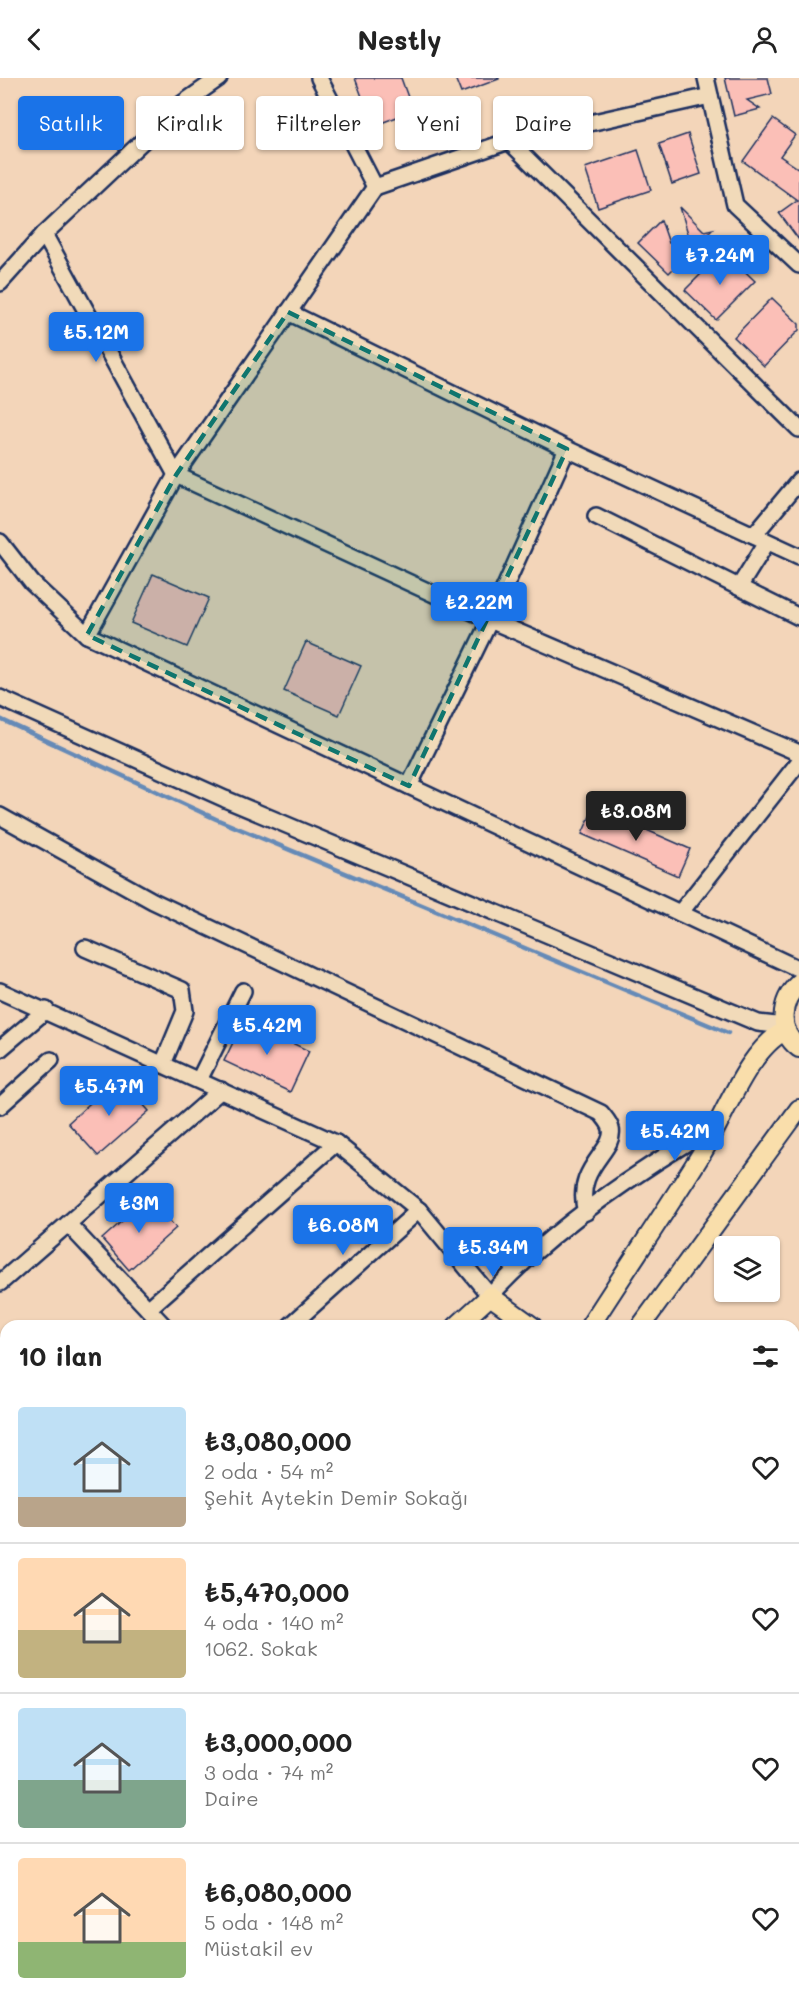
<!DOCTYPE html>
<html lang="tr">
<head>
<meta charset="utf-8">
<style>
	body { margin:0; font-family:Mali,sans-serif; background:#f6f6f6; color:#222; height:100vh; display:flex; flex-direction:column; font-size:22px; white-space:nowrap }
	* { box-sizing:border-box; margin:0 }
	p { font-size:20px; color:#767676 }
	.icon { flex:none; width:33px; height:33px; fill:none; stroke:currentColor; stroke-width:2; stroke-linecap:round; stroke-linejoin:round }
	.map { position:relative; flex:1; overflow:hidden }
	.panel { position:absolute; left:0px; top:1242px; width:800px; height:686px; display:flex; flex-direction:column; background:#fff; border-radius:18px 18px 0 0; box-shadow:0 2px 4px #0004 }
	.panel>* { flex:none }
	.banner { position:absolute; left:18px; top:18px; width:764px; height:54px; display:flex; gap:12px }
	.buttons { position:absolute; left:714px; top:1158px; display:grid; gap:12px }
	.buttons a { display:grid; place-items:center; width:66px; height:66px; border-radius:6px; background:#fff; box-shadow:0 2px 4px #0004; font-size:30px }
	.price { position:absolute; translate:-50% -51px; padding:0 14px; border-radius:6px; background:#1a73e8; color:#fff; font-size:20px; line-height:39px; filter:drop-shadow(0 2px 3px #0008) }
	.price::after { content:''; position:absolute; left:50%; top:36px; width:18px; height:14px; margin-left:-9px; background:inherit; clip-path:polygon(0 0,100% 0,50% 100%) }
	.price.selected { background:#222; color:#fff }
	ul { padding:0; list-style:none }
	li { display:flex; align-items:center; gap:18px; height:150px; padding:0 18px }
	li+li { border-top:2px solid #e0e0e0 }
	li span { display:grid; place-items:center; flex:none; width:168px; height:120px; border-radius:6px; color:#555 }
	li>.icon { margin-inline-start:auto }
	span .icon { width:72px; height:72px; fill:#fffc; stroke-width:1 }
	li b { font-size:26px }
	h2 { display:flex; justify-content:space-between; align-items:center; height:72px; padding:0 18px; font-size:26px }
	.pill { padding:0 21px; border-radius:6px; background:#fff; box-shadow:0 2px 4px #0004; font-size:21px; line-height:54px }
	.pill.selected { background:#1a73e8; color:#fff }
	header { display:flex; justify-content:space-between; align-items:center; height:78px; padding:0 18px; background:#fff; font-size:27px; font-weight:700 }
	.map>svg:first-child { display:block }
	.built { fill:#f1cbb6 }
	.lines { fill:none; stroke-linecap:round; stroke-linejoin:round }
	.stream { stroke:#658ab7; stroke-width:4.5 }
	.building { fill:#fbbfb7; stroke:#1b2f5e; stroke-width:1.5 }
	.minor-casing { stroke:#1b2f5e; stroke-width:20 }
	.major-casing { stroke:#1b2f5e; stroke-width:22 }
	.minor { stroke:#f1dab9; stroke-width:15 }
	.major { stroke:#f9deab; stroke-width:18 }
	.marked { fill:#0f766e; fill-opacity:0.2; stroke:#0f766e; stroke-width:4.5; stroke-dasharray:12 8; stroke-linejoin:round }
</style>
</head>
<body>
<header><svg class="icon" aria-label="back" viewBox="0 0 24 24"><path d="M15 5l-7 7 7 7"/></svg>Nestly<svg class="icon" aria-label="person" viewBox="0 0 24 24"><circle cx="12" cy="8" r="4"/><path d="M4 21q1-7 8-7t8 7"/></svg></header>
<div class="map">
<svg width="799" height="1927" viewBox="0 0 799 1927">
	<rect width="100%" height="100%" fill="#f3d5b9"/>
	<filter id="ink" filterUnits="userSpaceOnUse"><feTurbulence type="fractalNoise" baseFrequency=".0167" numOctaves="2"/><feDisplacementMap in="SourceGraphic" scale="12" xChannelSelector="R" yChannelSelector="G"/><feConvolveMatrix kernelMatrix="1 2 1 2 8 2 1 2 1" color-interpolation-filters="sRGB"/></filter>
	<g filter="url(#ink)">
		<path class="built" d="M794,1634l5,2v194h-5z"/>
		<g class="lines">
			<path class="stream" d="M0,641l216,100 512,214"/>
		</g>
		<g class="building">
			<path d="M355,0h46l12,33 -40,15z"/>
			<path d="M455,0h44v1l-38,14z"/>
			<path d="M725,0h43l4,16 -25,6 13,9 -26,7z"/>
			<path d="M773,41l22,16 -15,21 19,13v71l-20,-27 18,-13 -54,-39z"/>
			<path d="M688,56l13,40 -29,10 -13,-40z"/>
			<path d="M638,72l13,40 -53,18 -13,-40z"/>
			<path d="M680,129l24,24 9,-2 -44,44 -31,-30 23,-23 8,23 20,-6z"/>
			<path d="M724,173l31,30 -39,39 -31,-30z"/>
			<path d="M772,220l27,26v6l-35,36 -30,-29z"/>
			<path d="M153,496l56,24 -22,49 -56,-24z"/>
			<path d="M306,564l55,24 -22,49 -55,-24z"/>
			<path d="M594,729l96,42 -12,27 -96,-42z"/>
			<path d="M244,942l65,31 -19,41 -66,-31z"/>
			<path d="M119,999l30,34 -51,45 -30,-33z"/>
			<path d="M149,1119l27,31 -47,42 -27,-31z"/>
		</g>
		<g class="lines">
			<defs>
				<g id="minor">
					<path d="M319,0l56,109"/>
					<path d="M706,0l29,127 64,60"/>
					<path d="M509,63l290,288"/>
					<path d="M44,156l132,241 314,145 309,133"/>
					<path d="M0,205l44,-49 138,-130 37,-26"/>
					<path d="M288,234l279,137 232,107"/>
					<path d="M596,438l203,101"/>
					<path d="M754,457l45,-54"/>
					<path d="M0,464l32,41 55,52 712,334"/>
					<path d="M739,509l28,-45"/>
					<path d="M87,557l89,-160 199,-288 134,-46 201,-45"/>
					<path d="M0,620l225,101 533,224 27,3"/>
					<path d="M409,708l81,-166 77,-171"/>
					<path d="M0,738l153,85 448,212c3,4 9,10 10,16 5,22 -38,39 -25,83"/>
					<path d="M680,835l119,-151"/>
					<path d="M85,870l97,42 3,21 -22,53"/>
					<path d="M0,913l336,152 83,67 71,86c61,-67 151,-127 228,-172"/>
					<path d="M0,971l46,-39"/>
					<path d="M199,1002l44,-89"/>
					<path d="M0,1028l51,-46"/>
					<path d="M68,1146l96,102"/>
					<path d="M0,1205l221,-193"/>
					<path d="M148,1231l188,-166"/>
					<path d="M290,1248l129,-116"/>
					<path d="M794,1411l5,-8"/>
					<path d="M0,1512l6,-6"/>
					<path d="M794,1617l5,2"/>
					<path d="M0,1633l6,6"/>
					<path d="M794,1856l5,-1"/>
					<path d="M498,1922v5"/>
					<path d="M673,1922l1,5"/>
				</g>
				<g id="major">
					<path d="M799,905c-19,18 -22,48 0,65"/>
					<path d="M457,1248l33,-30 42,30"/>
					<path d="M590,1248c37,-58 76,-115 112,-173 23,-37 45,-103 84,-123"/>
					<path d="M641,1248l158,-217"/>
					<path d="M0,1665l6,-6"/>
					<path d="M0,1695l6,-7"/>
					<path d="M31,1927l5,-5"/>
					<path d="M84,1927l4,-5"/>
				</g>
			</defs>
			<use href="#minor" class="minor-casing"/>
			<use href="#major" class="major-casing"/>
			<use href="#minor" class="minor"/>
			<use href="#major" class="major"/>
		</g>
	</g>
	<path class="marked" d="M288,234l279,137 -158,337 -322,-151 89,-160z"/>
</svg>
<div class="buttons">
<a><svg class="icon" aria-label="layers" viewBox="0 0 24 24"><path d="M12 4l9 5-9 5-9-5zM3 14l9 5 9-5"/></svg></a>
</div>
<b class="price" style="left:720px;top:208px">₺7.24M</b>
<b class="price" style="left:96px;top:285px">₺5.12M</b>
<b class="price" style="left:479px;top:555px">₺2.22M</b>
<b class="price selected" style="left:636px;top:764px">₺3.08M</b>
<b class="price" style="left:267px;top:978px">₺5.42M</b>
<b class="price" style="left:109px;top:1039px">₺5.47M</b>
<b class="price" style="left:675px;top:1084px">₺5.42M</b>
<b class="price" style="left:139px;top:1156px">₺3M</b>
<b class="price" style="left:343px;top:1178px">₺6.08M</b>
<b class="price" style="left:493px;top:1200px">₺5.34M</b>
<div class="banner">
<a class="pill selected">Satılık</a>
<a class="pill">Kiralık</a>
<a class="pill">Filtreler</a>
<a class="pill">Yeni</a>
<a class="pill">Daire</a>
</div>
<section class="panel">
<h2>10 ilan<svg class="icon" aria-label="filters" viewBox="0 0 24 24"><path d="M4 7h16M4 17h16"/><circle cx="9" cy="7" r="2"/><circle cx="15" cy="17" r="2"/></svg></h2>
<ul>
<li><span style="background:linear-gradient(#bfe0f5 75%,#b9a48a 0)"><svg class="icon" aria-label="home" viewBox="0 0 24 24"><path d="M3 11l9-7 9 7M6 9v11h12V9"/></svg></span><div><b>₺3,080,000</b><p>2 oda · 54 m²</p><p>Şehit Aytekin Demir Sokağı</p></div><svg class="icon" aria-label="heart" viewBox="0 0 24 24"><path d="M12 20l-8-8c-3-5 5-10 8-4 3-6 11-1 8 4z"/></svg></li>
<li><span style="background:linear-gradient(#ffd9b3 60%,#c2b280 0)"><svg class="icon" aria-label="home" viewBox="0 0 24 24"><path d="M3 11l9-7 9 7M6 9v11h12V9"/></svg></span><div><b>₺5,470,000</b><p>4 oda · 140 m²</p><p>1062. Sokak</p></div><svg class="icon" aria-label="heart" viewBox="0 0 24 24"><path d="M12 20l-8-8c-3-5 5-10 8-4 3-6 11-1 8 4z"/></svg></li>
<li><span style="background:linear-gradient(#bfe0f5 60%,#7fa58c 0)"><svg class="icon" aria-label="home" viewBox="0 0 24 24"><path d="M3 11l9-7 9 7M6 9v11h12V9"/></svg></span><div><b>₺3,000,000</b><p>3 oda · 74 m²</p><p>Daire</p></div><svg class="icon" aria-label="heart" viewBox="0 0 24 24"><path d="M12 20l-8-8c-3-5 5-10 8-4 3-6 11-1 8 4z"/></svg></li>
<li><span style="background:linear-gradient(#ffd9b3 70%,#8fb573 0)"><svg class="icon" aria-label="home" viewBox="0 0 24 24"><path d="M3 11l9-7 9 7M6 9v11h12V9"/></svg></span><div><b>₺6,080,000</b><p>5 oda · 148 m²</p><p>Müstakil ev</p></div><svg class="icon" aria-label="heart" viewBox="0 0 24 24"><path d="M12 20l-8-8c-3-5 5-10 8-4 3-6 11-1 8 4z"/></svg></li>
</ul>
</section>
</div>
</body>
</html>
